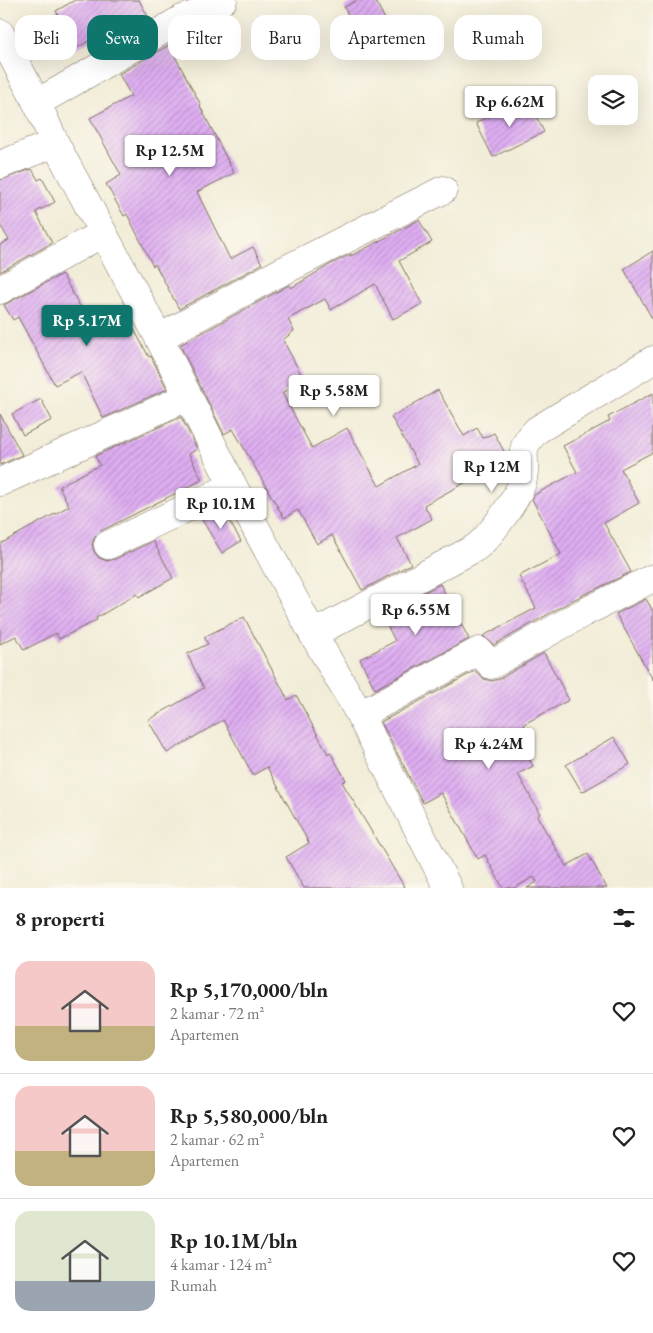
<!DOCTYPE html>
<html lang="id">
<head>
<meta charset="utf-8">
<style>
	body { margin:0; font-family:"EB Garamond",serif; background:#f6f6f6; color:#222; height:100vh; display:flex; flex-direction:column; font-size:19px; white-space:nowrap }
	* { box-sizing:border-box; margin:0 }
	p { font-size:16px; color:#767676 }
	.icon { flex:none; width:28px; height:28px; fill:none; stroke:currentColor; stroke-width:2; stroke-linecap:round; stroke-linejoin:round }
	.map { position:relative; height:888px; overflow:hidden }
	.details { display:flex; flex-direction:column; background:#fff; flex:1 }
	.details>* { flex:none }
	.banner { position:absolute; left:15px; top:15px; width:624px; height:45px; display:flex; gap:10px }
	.buttons { position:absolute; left:588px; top:75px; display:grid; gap:10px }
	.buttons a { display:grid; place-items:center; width:50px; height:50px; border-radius:10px; background:#fff; box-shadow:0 5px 20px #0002; font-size:25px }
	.price { position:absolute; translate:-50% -42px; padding:0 11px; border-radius:5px; background:#fff; color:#222; font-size:16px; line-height:32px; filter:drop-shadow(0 1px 2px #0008) }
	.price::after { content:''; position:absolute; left:50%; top:30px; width:15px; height:11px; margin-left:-8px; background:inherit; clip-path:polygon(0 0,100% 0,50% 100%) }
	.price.active { background:#0f766e; color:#fff }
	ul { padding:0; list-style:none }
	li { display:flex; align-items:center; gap:15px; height:125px; padding:0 15px }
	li+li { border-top:1px solid #e0e0e0 }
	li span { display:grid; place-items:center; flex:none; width:140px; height:100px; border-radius:15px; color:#555 }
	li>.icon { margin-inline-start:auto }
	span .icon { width:60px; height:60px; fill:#fffc; stroke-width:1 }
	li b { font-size:21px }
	h2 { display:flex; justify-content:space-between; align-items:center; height:60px; padding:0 15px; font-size:21px }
	.chip { padding:0 18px; border-radius:15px; background:#fff; box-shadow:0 5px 20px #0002; font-size:18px; line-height:45px }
	.chip.active { background:#0f766e; color:#fff }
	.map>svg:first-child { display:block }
	.building { fill:url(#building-hatch) }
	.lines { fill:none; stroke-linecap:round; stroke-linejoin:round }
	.minor-casing { stroke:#7b6e5f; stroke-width:29 }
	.minor { stroke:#fff; stroke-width:28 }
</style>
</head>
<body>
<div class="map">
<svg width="653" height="888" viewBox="0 0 653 888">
	<defs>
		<pattern id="building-hatch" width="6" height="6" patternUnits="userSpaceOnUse" patternTransform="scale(1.25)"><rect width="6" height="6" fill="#dfaef3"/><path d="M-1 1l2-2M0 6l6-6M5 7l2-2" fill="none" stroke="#b68ec4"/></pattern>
	</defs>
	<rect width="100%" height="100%" fill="#fbf7ec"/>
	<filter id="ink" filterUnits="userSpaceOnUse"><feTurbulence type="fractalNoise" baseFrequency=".02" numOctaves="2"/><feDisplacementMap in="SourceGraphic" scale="10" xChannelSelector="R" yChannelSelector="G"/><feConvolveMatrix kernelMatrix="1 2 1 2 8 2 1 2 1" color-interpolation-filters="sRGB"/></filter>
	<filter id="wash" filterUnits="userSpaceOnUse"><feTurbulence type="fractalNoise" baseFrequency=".0096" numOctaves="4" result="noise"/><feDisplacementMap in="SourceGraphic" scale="20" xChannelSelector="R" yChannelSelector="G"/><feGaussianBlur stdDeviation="1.12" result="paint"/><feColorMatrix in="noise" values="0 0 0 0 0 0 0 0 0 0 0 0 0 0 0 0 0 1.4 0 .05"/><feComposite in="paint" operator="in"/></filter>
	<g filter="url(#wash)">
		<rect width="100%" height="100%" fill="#f2edd8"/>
		<g id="blocks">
			<g class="building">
				<path d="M75,0h64l11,20 -46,26 -6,-11 -21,13 -21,-37z"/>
				<path d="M358,0h17l15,29 -27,15 -19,-37z"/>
				<path d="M169,45l32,60 -1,1 34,67 -37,19 33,67 23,-12 9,17 -83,45 -24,-45 -2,2 -26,-52 -3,2 -18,-32 15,-9 -31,-57 41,-22 -12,-22z"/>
				<path d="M527,98l17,34 -51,25 -17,-34z"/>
				<path d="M32,169l6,11 4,-2 13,24 -19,10 16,31 -52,29v-27l9,-5 -9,-15v-45z"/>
				<path d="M419,220l13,22 -33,19 23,43 -29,15 -18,-35 -44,26 -6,-11 -37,20 6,12 -11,9 21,40 -22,13 30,55 35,-20 32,58 39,-22 -27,-47 47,-27 26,46 13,-8 6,10 11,-5 12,22 -43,23 3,4 -42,23 8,14 -35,19 14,26 -49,26 -30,-55 -15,9 -19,-34 -14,8 -51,-89 -9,5 -44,-89 102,-56 7,-4 2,3 40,-24 20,-10v2z"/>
				<path d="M653,251v69l-29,-51z"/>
				<path d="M62,274l29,52 32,-17 26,48 2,-1 16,33 -64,29 -22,-46 -26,13 -37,-68 -5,3 -9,-15z"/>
				<path d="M653,393v59l-32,17 18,34 -35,20 27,49 -56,27 -81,46 -11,-9 53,-28 -17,-32 42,-22 -29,-55 2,-4 43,-23 -14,-26 47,-25 -2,-4z"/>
				<path d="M41,399l11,21 -29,15 -11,-21z"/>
				<path d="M0,414l22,41 -22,10z"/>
				<path d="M181,417l16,32 -8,5 13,26 -101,51 -6,6 -3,7 2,8 5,6 8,3 8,-2 38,-18 20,37 -34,19 -2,-3 -41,24 1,2 -38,19 -3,-6 -32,17 -8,-14 -16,8v-100l69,-38 -10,-20 41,-21 -5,-9z"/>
				<path d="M222,509l19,32 -19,12 -21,-35z"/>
				<path d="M440,584l29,55 -94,50 -15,-30 35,-18 -13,-26z"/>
				<path d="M646,599l7,12v69l-37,-66z"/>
				<path d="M244,617l44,83 8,-5 32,59 2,-2 16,28 -4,2 63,106h-101l-18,-31 23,-14 -42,-76 -14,8 -30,-55 -56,33 -19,-33 56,-32 -17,-34 21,-10 -4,-7z"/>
				<path d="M544,653l25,47 -45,24 1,3 -10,6 18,33 -15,8 22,40 -3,2 29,50 22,-12 19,34h-80l10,-6 -3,-5 -20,11h-11l-18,-33 -7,4 -37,-66 -18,10 -42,-81 94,-51 9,8 8,2 7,-2z"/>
				<path d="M614,737l16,27 -48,28 -16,-27z"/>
			</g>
		</g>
	</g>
	<g filter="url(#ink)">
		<use href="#blocks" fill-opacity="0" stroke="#7b6e5f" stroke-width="1"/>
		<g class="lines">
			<defs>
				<g id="minor">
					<path d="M0,33l37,70 18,40 104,195 74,148 80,148 47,81 88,173"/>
					<path d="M37,103l145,-84 18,-6 23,-13"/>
					<path d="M0,165l55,-22"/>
					<path d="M0,290l103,-57"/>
					<path d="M159,338l116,-63 168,-85"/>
					<path d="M0,482l187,-85"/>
					<path d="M108,545l125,-59"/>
					<path d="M313,634l162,-86c14,-10 45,-52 48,-69 5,-25 -8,-27 14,-49l116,-70"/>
					<path d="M360,715l119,-64 12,14 92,-52 70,-35"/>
				</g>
			</defs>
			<use href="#minor" class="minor-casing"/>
			<use href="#minor" class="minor"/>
		</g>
	</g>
</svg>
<div class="buttons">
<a><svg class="icon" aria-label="layers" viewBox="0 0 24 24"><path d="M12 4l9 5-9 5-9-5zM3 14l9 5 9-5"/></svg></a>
</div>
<b class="price" style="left:510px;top:128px">Rp 6.62M</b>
<b class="price" style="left:170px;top:177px">Rp 12.5M</b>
<b class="price active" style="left:87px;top:347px">Rp 5.17M</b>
<b class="price" style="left:334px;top:417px">Rp 5.58M</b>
<b class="price" style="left:492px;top:493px">Rp 12M</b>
<b class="price" style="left:221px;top:530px">Rp 10.1M</b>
<b class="price" style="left:416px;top:636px">Rp 6.55M</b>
<b class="price" style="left:489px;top:770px">Rp 4.24M</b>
<div class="banner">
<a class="chip">Beli</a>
<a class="chip active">Sewa</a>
<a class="chip">Filter</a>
<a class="chip">Baru</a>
<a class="chip">Apartemen</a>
<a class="chip">Rumah</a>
</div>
</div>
<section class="details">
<h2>8 properti<svg class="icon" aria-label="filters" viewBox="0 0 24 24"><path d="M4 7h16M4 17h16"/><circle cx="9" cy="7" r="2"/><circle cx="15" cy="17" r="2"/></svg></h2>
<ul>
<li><span style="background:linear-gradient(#f6c9c9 65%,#c2b280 0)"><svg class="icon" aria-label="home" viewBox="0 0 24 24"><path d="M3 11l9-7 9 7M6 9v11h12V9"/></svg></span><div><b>Rp 5,170,000/bln</b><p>2 kamar · 72 m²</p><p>Apartemen</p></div><svg class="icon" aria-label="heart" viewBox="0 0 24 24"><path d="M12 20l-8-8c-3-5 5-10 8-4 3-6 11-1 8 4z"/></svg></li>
<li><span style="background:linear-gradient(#f6c9c9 65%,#c2b280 0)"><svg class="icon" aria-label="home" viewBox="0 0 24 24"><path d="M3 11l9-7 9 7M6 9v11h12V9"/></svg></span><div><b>Rp 5,580,000/bln</b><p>2 kamar · 62 m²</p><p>Apartemen</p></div><svg class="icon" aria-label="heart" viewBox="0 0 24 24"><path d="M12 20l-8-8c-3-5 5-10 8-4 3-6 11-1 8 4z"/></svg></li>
<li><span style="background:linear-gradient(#dfe7d0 70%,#9aa5b1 0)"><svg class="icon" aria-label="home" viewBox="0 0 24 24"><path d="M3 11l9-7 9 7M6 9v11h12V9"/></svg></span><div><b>Rp 10.1M/bln</b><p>4 kamar · 124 m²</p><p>Rumah</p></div><svg class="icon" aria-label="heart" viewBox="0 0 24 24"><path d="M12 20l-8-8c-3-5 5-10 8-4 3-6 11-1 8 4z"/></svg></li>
</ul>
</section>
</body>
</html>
